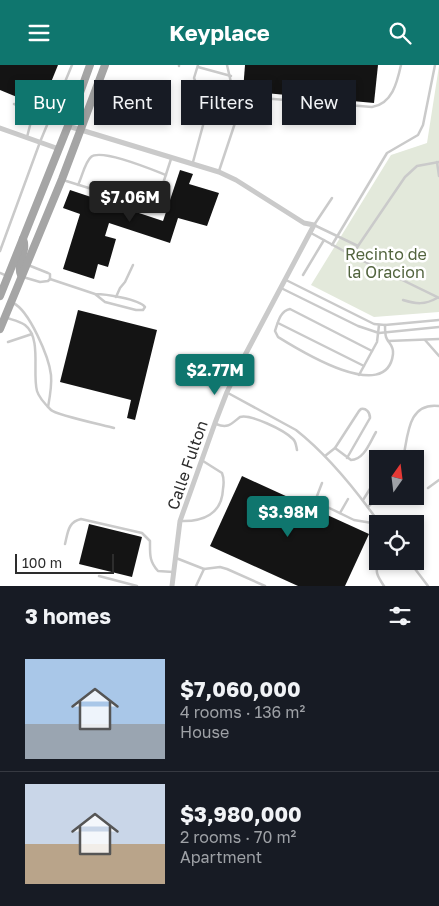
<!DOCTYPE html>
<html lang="en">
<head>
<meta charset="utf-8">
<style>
	body { margin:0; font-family:"Golos Text",sans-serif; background:#20242c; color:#f1f3f6; height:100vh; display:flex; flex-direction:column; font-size:19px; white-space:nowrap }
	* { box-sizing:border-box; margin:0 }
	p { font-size:16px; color:#9ea1a6 }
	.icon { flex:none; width:28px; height:28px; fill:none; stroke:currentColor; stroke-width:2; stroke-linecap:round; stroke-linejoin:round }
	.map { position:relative; height:521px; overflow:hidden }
	.details { display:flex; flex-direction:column; background:#171b24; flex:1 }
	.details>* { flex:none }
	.guide { position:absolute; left:15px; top:15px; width:410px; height:45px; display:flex; gap:10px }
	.needle { width:32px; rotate:14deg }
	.tools { position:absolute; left:369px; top:385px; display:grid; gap:10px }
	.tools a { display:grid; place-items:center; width:55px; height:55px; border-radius:0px; background:#171b24; box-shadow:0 2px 8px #0003; font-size:25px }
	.scale { position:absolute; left:15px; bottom:12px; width:99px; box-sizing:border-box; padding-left:5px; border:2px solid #2d2d2d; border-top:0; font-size:14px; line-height:18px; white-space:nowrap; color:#2d2d2d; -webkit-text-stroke:4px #fff; paint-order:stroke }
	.price { position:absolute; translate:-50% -42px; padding:0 11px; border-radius:5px; background:#0f766e; color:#fff; font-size:16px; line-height:32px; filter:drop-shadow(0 1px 2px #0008) }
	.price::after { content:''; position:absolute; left:50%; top:30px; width:15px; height:11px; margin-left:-8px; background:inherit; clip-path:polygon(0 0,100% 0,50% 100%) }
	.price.active { background:#222; color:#fff }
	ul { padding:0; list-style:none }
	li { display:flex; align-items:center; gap:15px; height:125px; padding:0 25px }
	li+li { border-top:1px solid #363941 }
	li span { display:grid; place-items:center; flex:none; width:140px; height:100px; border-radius:0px; color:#555 }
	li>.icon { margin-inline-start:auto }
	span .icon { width:60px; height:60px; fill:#fffc; stroke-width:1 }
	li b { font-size:21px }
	h2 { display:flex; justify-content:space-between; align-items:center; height:60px; padding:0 25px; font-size:21px }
	.pill { padding:0 18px; border-radius:0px; background:#171b24; box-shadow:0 2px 8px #0003; font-size:18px; line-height:45px }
	.pill.active { background:#0f766e; color:#fff }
	header { display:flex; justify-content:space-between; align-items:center; height:65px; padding:0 25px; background:#0f766e; color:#fff; font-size:22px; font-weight:700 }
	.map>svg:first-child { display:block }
	.green { fill:#e3e9db }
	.building { fill:#141414 }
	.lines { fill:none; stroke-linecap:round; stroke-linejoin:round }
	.service { stroke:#cacaca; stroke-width:2.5 }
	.minor { stroke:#cacaca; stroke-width:5 }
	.primary { stroke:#a5a5a5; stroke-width:8 }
	.labels { text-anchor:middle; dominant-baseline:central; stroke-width:5; stroke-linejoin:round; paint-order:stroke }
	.park-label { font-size:16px; fill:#52643e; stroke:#fff }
	.street-label { font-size:16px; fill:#2d2d2d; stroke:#fff }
</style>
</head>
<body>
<header><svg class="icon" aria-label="menu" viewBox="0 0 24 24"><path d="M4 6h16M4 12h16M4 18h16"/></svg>Keyplace<svg class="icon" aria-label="search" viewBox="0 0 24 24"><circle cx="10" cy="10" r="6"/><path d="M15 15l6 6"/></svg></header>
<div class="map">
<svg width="439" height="521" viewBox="0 0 439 521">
	<rect width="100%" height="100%" fill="#fff"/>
	<path class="green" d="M439,1v246l-65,5 -63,-32 80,-130 36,-12z"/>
	<g class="building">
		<path d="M0,0h58l-17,42 -41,-17z"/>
		<path d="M245,0h133l-4,38 -131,-12z"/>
		<path d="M180,105l13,4 -4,10 30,9 -12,33 -29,-8 -8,25 -61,-20 -4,13 11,3 -8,28 -10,-3 -4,15 -31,-10 17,-55 -17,-6 7,-18 93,31z"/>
		<path d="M78,245l79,20 -22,90 -8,-2 4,-18 -71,-18z"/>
		<path d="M242,411l127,58 -24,52h-47l-88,-40z"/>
		<path d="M89,459l53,13 -10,40 -53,-13z"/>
	</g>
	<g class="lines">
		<g class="service">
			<path d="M198,0l-4,13 3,7 38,15"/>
			<path d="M227,0l8,35 7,2 19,-4 111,9c20,-3 25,-24 29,-42"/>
			<path d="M179,1v-1"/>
			<path d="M198,2l33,9"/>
			<path d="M14,39l16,6 3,4 -6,23"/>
			<path d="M189,43l12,4 4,6 -12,44"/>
			<path d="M34,52l14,6"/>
			<path d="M437,97l2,14"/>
			<path d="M219,106l23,-69"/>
			<path d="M63,115l90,28 4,-6 14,-43"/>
			<path d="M78,120c4,-8 7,-23 13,-28 10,-9 62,13 75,18"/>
			<path d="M332,133l-18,27 44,21"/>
			<path d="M311,168l42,23 86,42"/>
			<path d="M332,180l55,-92 31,-18 5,-10 12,-60"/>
			<path d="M0,186l40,-109 32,-77"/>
			<path d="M353,191l5,-10 47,-69 12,-11 22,-4"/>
			<path d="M28,200l20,8 2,1v5"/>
			<path d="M0,208l7,3"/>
			<path d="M303,210l21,-35"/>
			<path d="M23,212l17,5 8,-1 2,-2 45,15 10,8 31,8h7l2,-3c-6,-8 -40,-13 -50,-13"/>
			<path d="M286,215l88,44 11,1 54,-5"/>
			<path d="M281,223l77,38 21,7 60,-6"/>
			<path d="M116,232l4,-9 5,-6 8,-17"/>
			<path d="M403,235c13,4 22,5 34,-2"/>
			<path d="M13,238c16,7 36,54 38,72 1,11 -1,21 -3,32"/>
			<path d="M7,253c6,2 12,3 18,7 17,13 7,48 12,66 2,7 9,14 14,19 5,5 52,15 63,18"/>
			<path d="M278,258l86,43"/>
			<path d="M425,275l14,16"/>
			<path d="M388,276l51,-2"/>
			<path d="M8,277l24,-8"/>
			<path d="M372,286l-82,-42c-10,2 -12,13 -15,22l3,6c21,13 109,68 115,17 1,-9 -5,-11 -7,-17 -1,-4 -1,-8 -1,-12"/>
			<path d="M359,310l18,-33 2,-17"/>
			<path d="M228,328l68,37c33,26 60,60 84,94"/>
			<path d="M216,359c12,5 15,0 24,-7 11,-3 44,13 53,22 3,3 3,6 4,11"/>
			<path d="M335,383l16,12c13,0 19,-18 25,-28"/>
			<path d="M325,391l10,-8 24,-37 2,-2c5,-1 9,3 9,9l-23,40"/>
			<path d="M403,394c5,-22 4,-57 36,-53"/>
			<path d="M322,418l-5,13 2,7 35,17 24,4"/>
			<path d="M428,423l11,-8"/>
			<path d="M363,435l15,-24"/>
			<path d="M368,442l11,-11"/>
			<path d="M340,448l8,-14"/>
			<path d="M180,456c23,1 42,-7 43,-32 1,-6 1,-11 -1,-16l-19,-12"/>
			<path d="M65,479c3,-12 3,-22 16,-25l61,14 8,8c0,13 -1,20 8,30l15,1"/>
			<path d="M176,493l28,11 16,-2 7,2 38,17"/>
			<path d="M379,496c-5,11 -1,16 5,25"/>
			<path d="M409,496l19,25"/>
			<path d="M99,511l38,10"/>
			<path d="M196,521l8,-17"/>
		</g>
		<g class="minor">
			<path d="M68,61l151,46 17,8 68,43 10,2 -70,132 -17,35 -12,31 -35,98 -8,65"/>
			<path d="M0,63l59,21"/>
		</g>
		<g class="primary">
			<path d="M21,210c-5,-12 7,-23 2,-36"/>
			<path d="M0,231l68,-170 22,-61"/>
			<path d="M0,264l62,-150 43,-114"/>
		</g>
	</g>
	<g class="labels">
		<g class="park-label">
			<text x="386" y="189">Recinto de<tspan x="386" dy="18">la Oracion</tspan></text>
		</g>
		<g class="street-label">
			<text transform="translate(187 400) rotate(-71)">Calle Fulton</text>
		</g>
	</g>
</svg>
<div class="tools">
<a><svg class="needle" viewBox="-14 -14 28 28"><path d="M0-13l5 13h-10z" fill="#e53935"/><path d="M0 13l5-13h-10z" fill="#9ea1a6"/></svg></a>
<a><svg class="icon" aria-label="locate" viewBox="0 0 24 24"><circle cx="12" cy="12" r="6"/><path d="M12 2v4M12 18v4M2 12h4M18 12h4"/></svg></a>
</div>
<div class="scale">100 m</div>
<b class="price active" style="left:130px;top:158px">$7.06M</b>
<b class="price" style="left:215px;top:331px">$2.77M</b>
<b class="price" style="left:288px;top:473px">$3.98M</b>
<div class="guide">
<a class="pill active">Buy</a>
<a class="pill">Rent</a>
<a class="pill">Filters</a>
<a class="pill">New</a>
</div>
</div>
<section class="details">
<h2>3 homes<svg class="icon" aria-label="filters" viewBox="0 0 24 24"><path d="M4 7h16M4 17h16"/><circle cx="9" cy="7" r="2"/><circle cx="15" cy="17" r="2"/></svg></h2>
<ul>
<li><span style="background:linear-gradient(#a9c7e8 65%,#9aa5b1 0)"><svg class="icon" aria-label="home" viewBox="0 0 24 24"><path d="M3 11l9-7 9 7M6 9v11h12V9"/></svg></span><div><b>$7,060,000</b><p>4 rooms · 136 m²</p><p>House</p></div></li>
<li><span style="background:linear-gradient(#c9d6e8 60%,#b9a48a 0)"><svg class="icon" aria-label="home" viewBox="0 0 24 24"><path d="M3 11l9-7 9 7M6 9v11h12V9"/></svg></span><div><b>$3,980,000</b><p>2 rooms · 70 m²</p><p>Apartment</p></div></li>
</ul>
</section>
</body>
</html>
